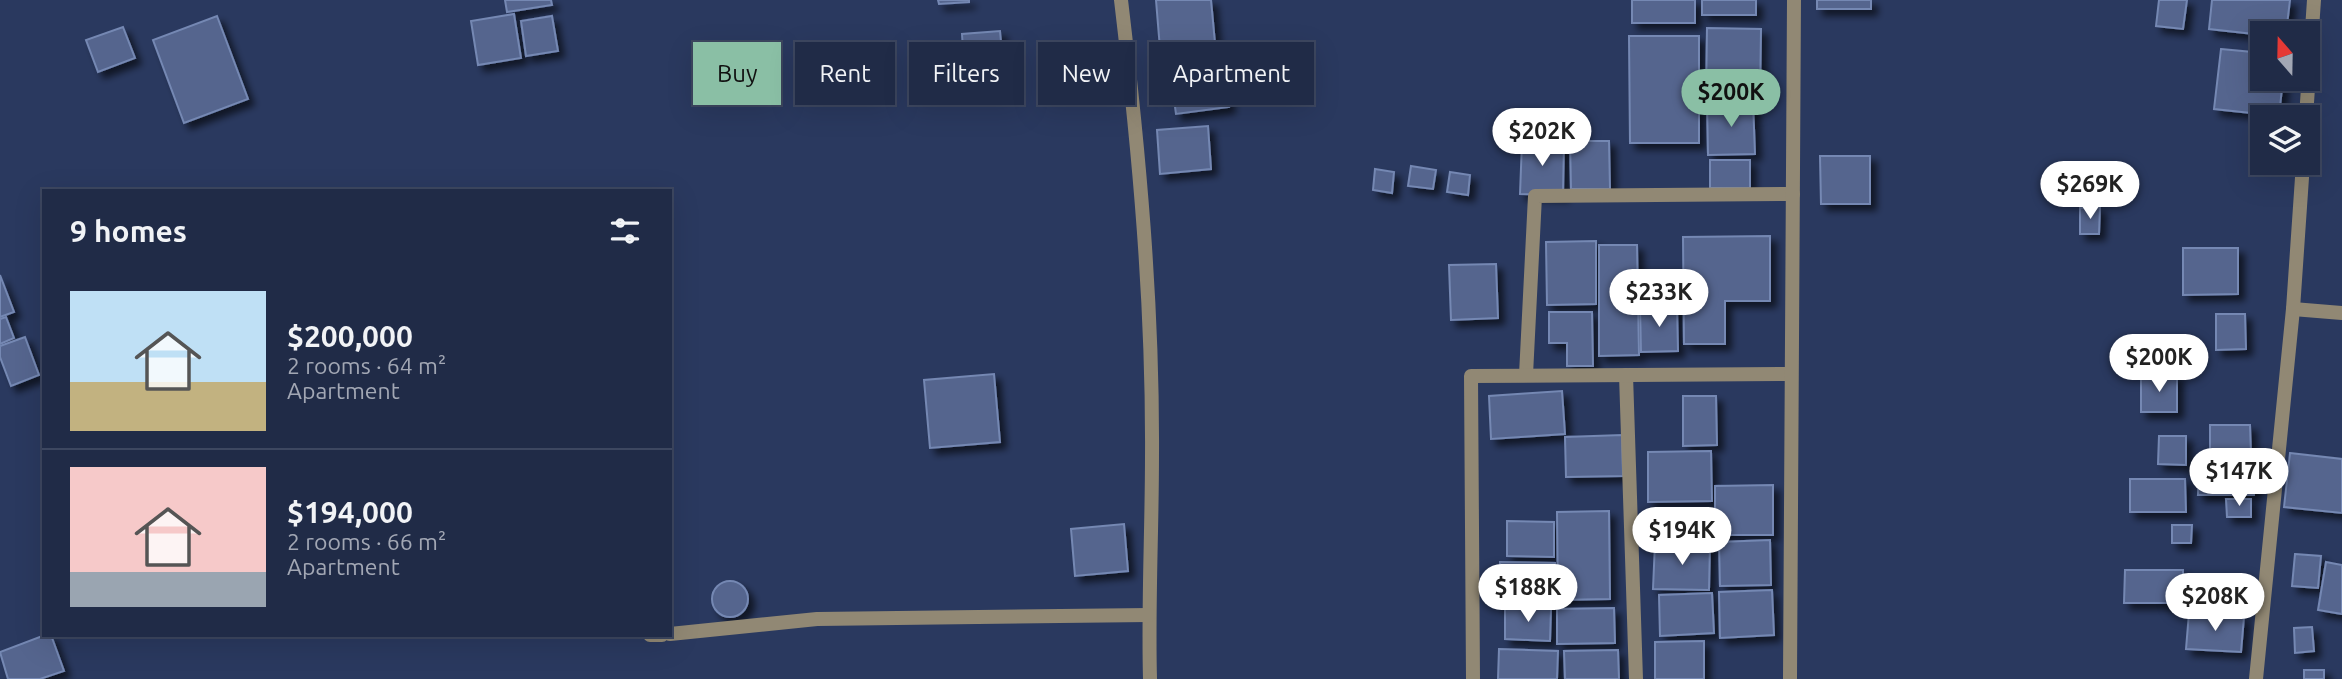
<!DOCTYPE html>
<html lang="en">
<head>
<meta charset="utf-8">
<style>
	body { margin:0; font-family:Ubuntu,sans-serif; background:#2d3752; color:#f1f3f6; height:100vh; display:flex; flex-direction:column; font-size:26px; white-space:nowrap }
	* { box-sizing:border-box; margin:0 }
	p { font-size:23px; color:#a2a7b4 }
	.icon { flex:none; width:38px; height:38px; fill:none; stroke:currentColor; stroke-width:2; stroke-linecap:round; stroke-linejoin:round }
	.map { position:relative; flex:1; overflow:hidden }
	.sheet { position:absolute; left:42px; top:189px; width:630px; height:448px; display:flex; flex-direction:column; background:#202b47; border-radius:0px; box-shadow:0 7px 28px #0002,0 0 0 2px #3d4760 }
	.sheet>* { flex:none }
	.guide { position:absolute; left:693px; top:42px; width:665px; height:63px; display:flex; gap:14px }
	.needle { width:46px; rotate:340deg }
	.buttons { position:absolute; left:2250px; top:21px; display:grid; gap:14px }
	.buttons a { display:grid; place-items:center; width:70px; height:70px; border-radius:0px; background:#202b47; box-shadow:0 7px 28px #0002,0 0 0 2px #3d4760; font-size:35px }
	.price { position:absolute; translate:-50% -60px; padding:0 16px; border-radius:24px; background:#fff; color:#222; font-size:23px; line-height:46px; filter:drop-shadow(0 2px 4px #0008) }
	.price::after { content:''; position:absolute; left:50%; top:42px; width:21px; height:16px; margin-left:-10px; background:inherit; clip-path:polygon(0 0,100% 0,50% 100%) }
	.price.on { background:#8abfa5; color:#111 }
	ul { padding:0; list-style:none }
	li { display:flex; align-items:center; gap:21px; height:175px; padding:0 28px }
	li+li { border-top:2px solid #3d4760 }
	li span { display:grid; place-items:center; flex:none; width:196px; height:140px; border-radius:0px; color:#555 }
	li>.icon { margin-inline-start:auto }
	span .icon { width:84px; height:84px; fill:#fffc; stroke-width:1 }
	li b { font-size:30px }
	h2 { display:flex; justify-content:space-between; align-items:center; height:84px; padding:0 28px; font-size:30px }
	.pill { padding:0 24px; border-radius:0px; background:#202b47; box-shadow:0 7px 28px #0002,0 0 0 2px #3d4760; font-size:24px; line-height:63px }
	.pill.on { background:#8abfa5; color:#111 }
	.map>svg:first-child { display:block }
	.building { fill:#54658e; stroke:#7588b3; stroke-width:2; filter:url(#shadow) }
	.lines { fill:none; stroke-linecap:round; stroke-linejoin:round }
	.street { stroke:#918874; stroke-width:14 }
</style>
</head>
<body>
<div class="map">
<svg width="2342" height="679" viewBox="0 0 2342 679">
	<defs>
		<filter id="shadow"><feDropShadow dx="6" dy="6" stdDeviation="3.5" flood-color="#0009"/></filter>
	</defs>
	<rect width="100%" height="100%" fill="#2a395f"/>
	<g class="building">
		<path d="M505,0h46l1,5 -45,7z"/>
		<path d="M938,0h31v2l-30,2z"/>
		<path d="M1156,0h55l4,43 -55,6z"/>
		<rect x="1632" y="0" width="63" height="23"/>
		<rect x="1702" y="0" width="54" height="15"/>
		<rect x="1817" y="0" width="54" height="9"/>
		<path d="M2159,0h28l-4,29 -27,-3z"/>
		<path d="M2212,0h78l-4,33 -23,2 -54,-6z"/>
		<path d="M514,14l7,44 -43,7 -7,-44z"/>
		<path d="M217,16l31,83 -64,24 -31,-83z"/>
		<path d="M552,16l6,35 -32,5 -5,-35z"/>
		<path d="M123,27l12,31 -37,14 -12,-32z"/>
		<path d="M1707,28l54,1 -1,69 -54,-1z"/>
		<path d="M1000,31l3,32 -39,3 -2,-32z"/>
		<path d="M1629,36h70v107h-69z"/>
		<path d="M2221,49l42,4v26h20l-4,37 -65,-7z"/>
		<path d="M1222,51l7,56 -53,7 -8,-57z"/>
		<path d="M1753,102l2,52 -47,1 -1,-52z"/>
		<path d="M1208,126l3,43 -51,5 -3,-44z"/>
		<path d="M1570,141h39l1,48h-39z"/>
		<path d="M1522,142h42l-1,53 -43,-1z"/>
		<path d="M1820,156h50v48h-49z"/>
		<rect x="1710" y="160" width="40" height="28"/>
		<path d="M1411,166l25,4 -3,19 -25,-3z"/>
		<path d="M1375,169l19,3 -2,21 -19,-3z"/>
		<path d="M1450,172l20,3 -2,20 -21,-3z"/>
		<path d="M2100,207l-1,27h-19v-26z"/>
		<path d="M1770,236v65h-45v43h-41l-1,-107z"/>
		<path d="M1596,241v63l-49,1 -1,-63z"/>
		<path d="M1599,245h38l2,110 -40,1z"/>
		<path d="M2183,248h55v46l-55,1z"/>
		<path d="M1496,264l2,54 -47,2 -2,-55z"/>
		<path d="M0,275l14,37 -14,5z"/>
		<path d="M1677,305l1,46 -37,1 -1,-46z"/>
		<path d="M1549,312h43l1,54h-26v-23h-18z"/>
		<path d="M2216,314h29l1,35 -30,1z"/>
		<path d="M6,317l8,21 -14,6v-25z"/>
		<path d="M25,337l14,38 -28,11 -11,-29v-11z"/>
		<path d="M994,374l6,68 -70,6 -6,-68z"/>
		<rect x="2141" y="375" width="36" height="37"/>
		<path d="M1562,391l3,43 -74,5 -2,-43z"/>
		<path d="M1683,396h33l1,49 -34,1z"/>
		<path d="M2210,425h40l1,29 -41,1z"/>
		<path d="M1622,435l1,41 -57,1 -1,-40z"/>
		<path d="M2159,436h27v29l-28,-1z"/>
		<path d="M1711,451l1,50 -64,1v-50z"/>
		<path d="M2290,453l52,6v54l-58,-6z"/>
		<path d="M2254,461v34h-56l1,-33z"/>
		<path d="M2130,479h55l1,33h-56z"/>
		<path d="M1773,485v50h-58v-49z"/>
		<path d="M2226,499h25v18h-24z"/>
		<path d="M1609,511l1,88 -52,1 -1,-88z"/>
		<path d="M1507,521l47,1v35l-47,-1z"/>
		<path d="M1124,524l4,47 -53,5 -4,-47z"/>
		<path d="M2172,525h20l-1,18h-19z"/>
		<path d="M1770,540l1,45 -51,1 -1,-44z"/>
		<path d="M1655,543l55,1 -1,46 -56,-1z"/>
		<path d="M2295,554l26,2 -3,32 -26,-2z"/>
		<path d="M1500,562l55,1 -1,43 -55,-1z"/>
		<path d="M2326,562l16,3v49l-24,-4z"/>
		<path d="M2125,570h58v33h-59z"/>
		<circle cx="730" cy="599" r="18"/>
		<path d="M1772,590l2,45 -54,3 -1,-46z"/>
		<path d="M1712,593l2,40 -54,3 -1,-41z"/>
		<path d="M1505,608l46,1 -1,32 -45,-2z"/>
		<path d="M1614,608l1,35 -58,1v-35z"/>
		<path d="M2189,613l55,4 -3,35 -55,-3z"/>
		<path d="M2312,627l2,24 -19,2 -1,-25z"/>
		<path d="M45,635h6l13,36 -24,8h-32l-8,-27z"/>
		<path d="M1704,641v38h-49v-37z"/>
		<path d="M1499,649l59,2 -1,28h-59z"/>
		<path d="M1618,650l1,29h-54l-1,-28z"/>
		<rect x="2304" y="670" width="20" height="9"/>
	</g>
	<g class="lines">
		<g class="street">
			<path d="M1121,0c18,151 32,304 31,456 0,74 -4,148 -2,223"/>
			<path d="M2306,117l8,-117"/>
			<path d="M2293,309l49,4"/>
			<path d="M1526,375l9,-179 258,-2"/>
			<path d="M1626,375l10,304"/>
			<path d="M670,634l147,-15 332,-4"/>
			<path d="M650,635h12"/>
			<path d="M1473,679l-2,-303 320,-2"/>
			<path d="M1790,679l4,-679"/>
			<path d="M2256,679l37,-370 10,-146"/>
		</g>
	</g>
</svg>
<div class="buttons">
<a><svg class="needle" viewBox="-14 -14 28 28"><path d="M0-13l5 13h-10z" fill="#e53935"/><path d="M0 13l5-13h-10z" fill="#a2a7b4"/></svg></a>
<a><svg class="icon" aria-label="layers" viewBox="0 0 24 24"><path d="M12 4l9 5-9 5-9-5zM3 14l9 5 9-5"/></svg></a>
</div>
<b class="price on" style="left:1731px;top:129px">$200K</b>
<b class="price" style="left:1542px;top:168px">$202K</b>
<b class="price" style="left:2090px;top:221px">$269K</b>
<b class="price" style="left:1659px;top:329px">$233K</b>
<b class="price" style="left:2159px;top:394px">$200K</b>
<b class="price" style="left:2239px;top:508px">$147K</b>
<b class="price" style="left:1682px;top:567px">$194K</b>
<b class="price" style="left:1528px;top:624px">$188K</b>
<b class="price" style="left:2215px;top:633px">$208K</b>
<div class="guide">
<a class="pill on">Buy</a>
<a class="pill">Rent</a>
<a class="pill">Filters</a>
<a class="pill">New</a>
<a class="pill">Apartment</a>
</div>
<section class="sheet">
<h2>9 homes<svg class="icon" aria-label="filters" viewBox="0 0 24 24"><path d="M4 7h16M4 17h16"/><circle cx="9" cy="7" r="2"/><circle cx="15" cy="17" r="2"/></svg></h2>
<ul>
<li><span style="background:linear-gradient(#bfe0f5 65%,#c2b280 0)"><svg class="icon" aria-label="home" viewBox="0 0 24 24"><path d="M3 11l9-7 9 7M6 9v11h12V9"/></svg></span><div><b>$200,000</b><p>2 rooms · 64 m²</p><p>Apartment</p></div></li>
<li><span style="background:linear-gradient(#f6c9c9 75%,#9aa5b1 0)"><svg class="icon" aria-label="home" viewBox="0 0 24 24"><path d="M3 11l9-7 9 7M6 9v11h12V9"/></svg></span><div><b>$194,000</b><p>2 rooms · 66 m²</p><p>Apartment</p></div></li>
</ul>
</section>
</div>
</body>
</html>
